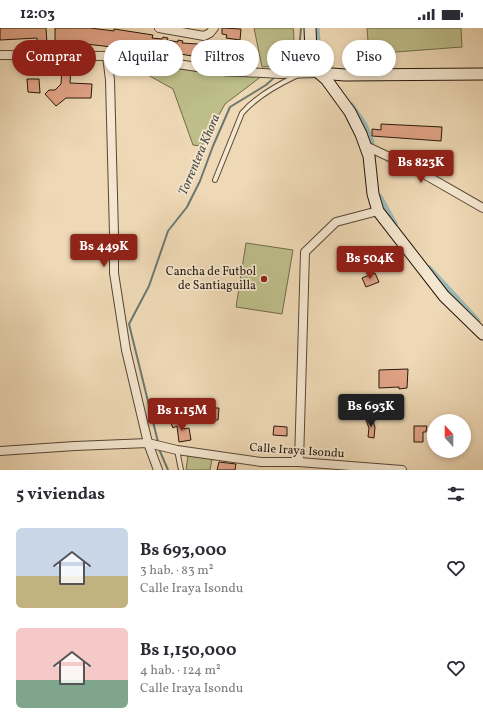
<!DOCTYPE html>
<html lang="es">
<head>
<meta charset="utf-8">
<style>
	body { margin:0; font-family:Vollkorn,serif; background:#f7f7f7; color:#2b2b33; height:100vh; display:flex; flex-direction:column; font-size:15px; white-space:nowrap }
	* { box-sizing:border-box; margin:0 }
	p { font-size:13px; color:#7c7c81 }
	.icon { flex:none; width:22px; height:22px; fill:none; stroke:currentColor; stroke-width:2; stroke-linecap:round; stroke-linejoin:round }
	.map { position:relative; height:442px; overflow:hidden }
	.drawer { display:flex; flex-direction:column; background:#fff; flex:1 }
	.drawer>* { flex:none }
	.banner { position:absolute; left:12px; top:12px; width:459px; height:36px; display:flex; gap:8px }
	.needle { width:26px; rotate:339deg }
	.tools { position:absolute; left:427px; top:386px; display:grid; gap:8px }
	.tools a { display:grid; place-items:center; width:44px; height:44px; border-radius:50%; background:#fff; box-shadow:0 2px 6px #0003; font-size:20px }
	.price { position:absolute; translate:-50% -34px; padding:0 9px; border-radius:4px; background:#8f2418; color:#fff; font-size:13px; line-height:26px; filter:drop-shadow(0 1px 2px #0008) }
	.price::after { content:''; position:absolute; left:50%; top:24px; width:12px; height:9px; margin-left:-6px; background:inherit; clip-path:polygon(0 0,100% 0,50% 100%) }
	.price.current { background:#222; color:#fff }
	ul { padding:0; list-style:none }
	li { display:flex; align-items:center; gap:12px; height:100px; padding:0 16px }
	li span { display:grid; place-items:center; flex:none; width:112px; height:80px; border-radius:6px; color:#555 }
	li>.icon { margin-inline-start:auto }
	span .icon { width:48px; height:48px; fill:#fffc; stroke-width:1 }
	li b { font-size:17px }
	h2 { display:flex; justify-content:space-between; align-items:center; height:48px; padding:0 16px; font-size:17px }
	.chip { padding:0 14px; border-radius:18px; background:#fff; box-shadow:0 2px 6px #0003; font-size:14px; line-height:36px }
	.chip.current { background:#8f2418; color:#fff }
	.status { display:flex; justify-content:space-between; align-items:center; height:28px; padding:0 20px; background:#fff; direction:ltr }
	.status svg { height:11px; fill:currentColor }
	.map>svg:first-child { display:block }
	.green { fill:#bdbe8a; stroke:#726a4a }
	.lines { fill:none; stroke-linecap:round; stroke-linejoin:round }
	.stream { stroke:#6c7871; stroke-width:2 }
	.canal { stroke:#9bb8b6; stroke-width:7 }
	.building { fill:#e1a387; stroke:#261709 }
	.lane-casing { stroke:#584734; stroke-width:6 }
	.street-casing { stroke:#584734; stroke-width:10 }
	.secondary-casing { stroke:#261709; stroke-width:13 }
	.lane { stroke:#f4e6cf; stroke-width:4 }
	.street { stroke:#f4e6cf; stroke-width:8 }
	.secondary { stroke:#f4e6cf; stroke-width:11 }
	.poi-dot { fill:#8f2418; stroke:#f4e6cf; stroke-width:1.5 }
	.labels { text-anchor:middle; dominant-baseline:central; stroke-width:3.5; stroke-linejoin:round; paint-order:stroke }
	.poi-label { font-size:12px; fill:#261709; stroke:#f4e6cf; text-anchor:end }
	.street-label { font-size:12px; fill:#261709; stroke:#f4e6cf }
	.water-label { font-size:13px; font-style:italic; fill:#4f4f46; stroke:#f4e6cf }
</style>
</head>
<body>
<div class="status"><b>12:03</b><svg viewBox="0 0 49 12"><path d="M0 12V9h3v3zM5 12V6h3v6zM10 12V3h3v9zM15 12V0h3v12zM26 1h20v11H26zM47 4h2v5h-2z"/></svg></div>
<div class="map">
<svg width="483" height="442" viewBox="0 0 483 442">
	<rect width="100%" height="100%" fill="#eed8b5"/>
	<filter id="stains"><feTurbulence type="fractalNoise" baseFrequency=".005" numOctaves="4"/><feColorMatrix values="0 0 0 0 .2 0 0 0 0 .09 0 0 0 0 .02 0 0 0 .5 -.17"/></filter>
	<radialGradient id="worn" r=".72"><stop offset=".6" stop-color="#630" stop-opacity="0"/><stop offset="1" stop-color="#630" stop-opacity=".3"/></radialGradient>
	<g class="green">
		<path d="M254,0h39c3,17 -2,26 -14,38l-17,1z"/>
		<path d="M367,0h94l1,19 -93,7z"/>
		<path d="M151,36l75,12h36l-37,28 -23,42 -9,-1 -20,-56 -25,-14z"/>
		<path d="M246,215l47,7 -11,64 -46,-7z"/>
		<path d="M188,428l24,3 -2,11h-24z"/>
	</g>
	<g class="lines">
		<g class="stream">
			<path d="M280,44l19,-23 2,-21"/>
			<path d="M158,414l-29,-118 20,-38 19,-55 19,-24 13,-26 13,-35 17,-39 36,-22 10,-9"/>
			<path d="M159,421l9,21"/>
		</g>
		<g class="canal">
			<path d="M316,0l2,26 6,12"/>
			<path d="M351,78l13,19 7,17"/>
			<path d="M379,169l15,27"/>
			<path d="M429,241l48,52"/>
		</g>
	</g>
	<g class="building">
		<path d="M0,0h46l1,16 -7,1v-3h-3v-4l-37,2z"/>
		<path d="M55,0h35l24,3v-2l39,6 -1,3 10,1 1,-2 5,1 -1,2 11,2v-2l5,1 -1,2 16,1 -2,10h-4v2l-70,-12 -1,4 -44,-5 -22,-1z"/>
		<path d="M222,0l19,1 -1,11 -14,-2 1,-3 -5,-1z"/>
		<path d="M209,13l2,4 3,-2 7,8 -10,8 -9,-13z"/>
		<path d="M238,21l18,3 -1,9 -8,-1v4l-15,-3 1,-8 4,1z"/>
		<path d="M62,40h9l-1,15 22,1 -1,14h-25l-10,8 -11,-12 4,-4h6l6,-6z"/>
		<path d="M27,51h12l1,14 -12,-1z"/>
		<path d="M381,96l61,3 -1,14 -69,-5v-7l9,1z"/>
		<path d="M375,245l4,9 -13,5 -4,-9z"/>
		<path d="M408,341l-1,19 -8,1v-2l-20,1v-18z"/>
		<path d="M203,380h16l-1,12h-15z"/>
		<path d="M372,390l3,9 -1,11 -6,-1 1,-9 -3,-8z"/>
		<path d="M176,393l1,3 6,-1 1,6 5,-1 2,12 -12,2 -2,-16 -4,2 -2,-5z"/>
		<path d="M274,398l13,1v9l-14,-1z"/>
		<path d="M414,398h13l-1,6h-3v10h-9z"/>
		<path d="M219,434l17,2 -1,6h-18z"/>
	</g>
	<g class="lines">
		<defs>
			<g id="lane">
				<path d="M215,152l27,-67c14,-16 35,-28 54,-37"/>
				<path d="M177,422l4,20"/>
			</g>
			<g id="street">
				<path d="M159,0l45,8 6,-3 4,-5"/>
				<path d="M0,27l107,1 44,4 73,11 57,3 38,-1"/>
				<path d="M107,28l3,24 4,154v39l12,77 22,93 10,27"/>
				<path d="M366,118l49,23 68,39"/>
				<path d="M0,423l75,-5 73,-3 29,7 84,12h38l103,8"/>
				<path d="M299,434l6,-210 31,-30 42,-11"/>
			</g>
			<g id="secondary">
				<path d="M310,0l1,24 8,21 7,6 24,33 11,22 8,22 4,38 5,17 66,85 39,38"/>
				<path d="M319,45l26,2 138,-1"/>
			</g>
		</defs>
		<use href="#lane" class="lane-casing"/>
		<use href="#street" class="street-casing"/>
		<use href="#secondary" class="secondary-casing"/>
		<use href="#lane" class="lane"/>
		<use href="#street" class="street"/>
		<use href="#secondary" class="secondary"/>
	</g>
	<circle class="poi-dot" cx="264" cy="251" r="4"/>
	<g class="labels">
		<g class="poi-label">
			<text x="256" y="244">Cancha de Futbol<tspan x="256" dy="14">de Santiaguilla</tspan></text>
		</g>
		<g class="street-label">
			<text transform="translate(297 423) rotate(4)">Calle Iraya Isondu</text>
		</g>
		<g class="water-label">
			<text transform="translate(200 127) rotate(-67)">Torrentera Khora</text>
		</g>
	</g>
	<rect width="100%" height="100%" filter="url(#stains)"/>
	<rect width="100%" height="100%" fill="url(#worn)"/>
</svg>
<div class="tools">
<a><svg class="needle" viewBox="-14 -14 28 28"><path d="M0-13l5 13h-10z" fill="#e53935"/><path d="M0 13l5-13h-10z" fill="#7c7c81"/></svg></a>
</div>
<b class="price" style="left:421px;top:156px">Bs 823K</b>
<b class="price" style="left:104px;top:240px">Bs 449K</b>
<b class="price" style="left:370px;top:252px">Bs 504K</b>
<b class="price current" style="left:371px;top:400px">Bs 693K</b>
<b class="price" style="left:182px;top:404px">Bs 1.15M</b>
<div class="banner">
<a class="chip current">Comprar</a>
<a class="chip">Alquilar</a>
<a class="chip">Filtros</a>
<a class="chip">Nuevo</a>
<a class="chip">Piso</a>
</div>
</div>
<section class="drawer">
<h2>5 viviendas<svg class="icon" aria-label="filters" viewBox="0 0 24 24"><path d="M4 7h16M4 17h16"/><circle cx="9" cy="7" r="2"/><circle cx="15" cy="17" r="2"/></svg></h2>
<ul>
<li><span style="background:linear-gradient(#c9d6e8 60%,#c2b280 0)"><svg class="icon" aria-label="home" viewBox="0 0 24 24"><path d="M3 11l9-7 9 7M6 9v11h12V9"/></svg></span><div><b>Bs 693,000</b><p>3 hab. · 83 m²</p><p>Calle Iraya Isondu</p></div><svg class="icon" aria-label="heart" viewBox="0 0 24 24"><path d="M12 20l-8-8c-3-5 5-10 8-4 3-6 11-1 8 4z"/></svg></li>
<li><span style="background:linear-gradient(#f6c9c9 65%,#7fa58c 0)"><svg class="icon" aria-label="home" viewBox="0 0 24 24"><path d="M3 11l9-7 9 7M6 9v11h12V9"/></svg></span><div><b>Bs 1,150,000</b><p>4 hab. · 124 m²</p><p>Calle Iraya Isondu</p></div><svg class="icon" aria-label="heart" viewBox="0 0 24 24"><path d="M12 20l-8-8c-3-5 5-10 8-4 3-6 11-1 8 4z"/></svg></li>
</ul>
</section>
</body>
</html>
